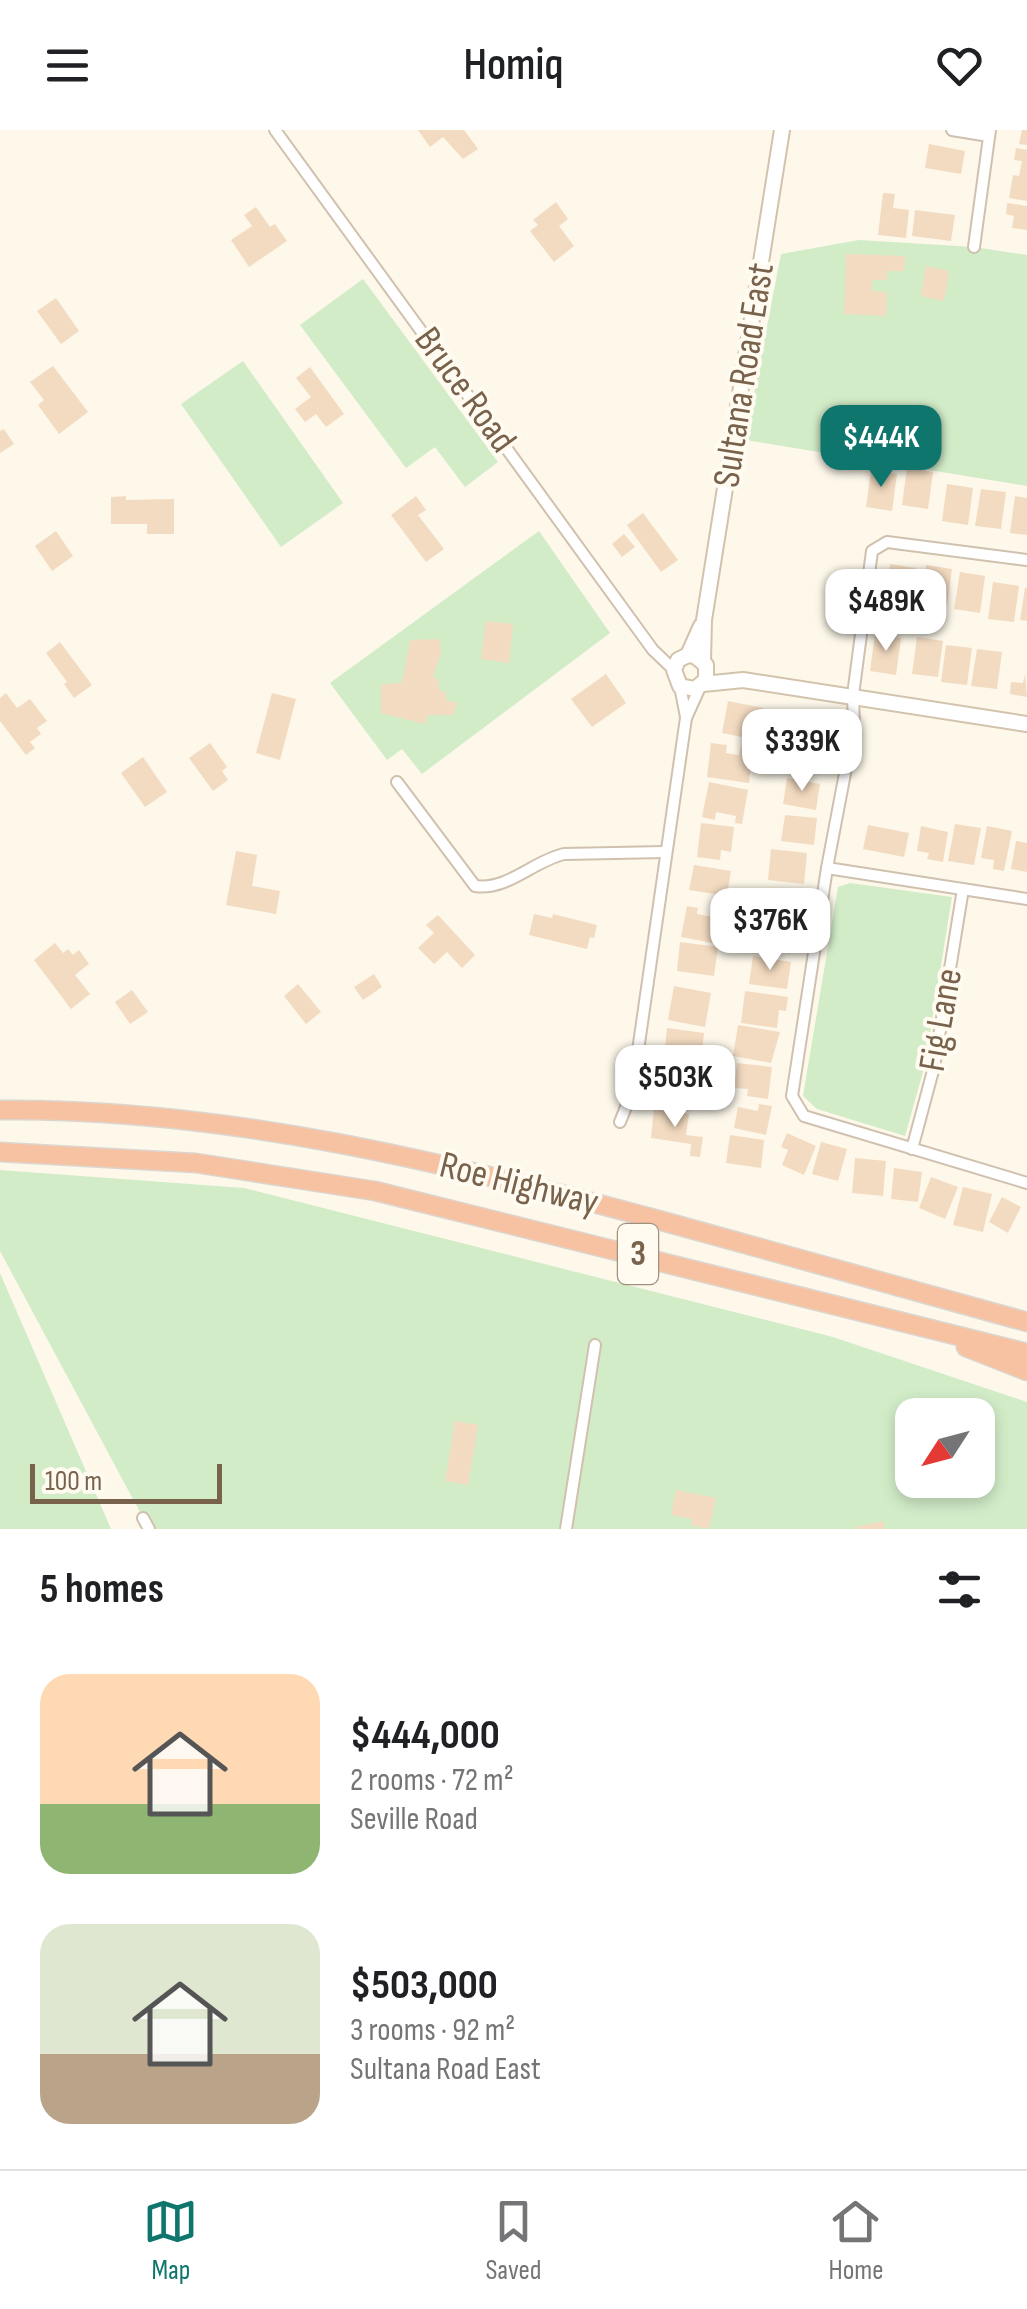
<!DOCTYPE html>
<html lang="en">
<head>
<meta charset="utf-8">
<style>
	body { margin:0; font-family:"Sofia Sans Condensed",sans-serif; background:#f2f2f2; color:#202124; height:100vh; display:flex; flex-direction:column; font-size:38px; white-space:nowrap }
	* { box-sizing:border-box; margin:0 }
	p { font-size:32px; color:#757577 }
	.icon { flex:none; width:55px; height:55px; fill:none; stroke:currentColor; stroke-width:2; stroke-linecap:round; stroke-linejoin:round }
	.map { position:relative; height:1399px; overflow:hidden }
	.panel { display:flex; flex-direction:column; background:#fff; flex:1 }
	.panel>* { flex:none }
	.needle { width:65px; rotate:234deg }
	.fabs { position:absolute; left:895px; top:1268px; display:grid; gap:20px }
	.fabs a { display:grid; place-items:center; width:100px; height:100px; border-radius:20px; background:#fff; box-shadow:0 5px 15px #0003; font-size:50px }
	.scale { position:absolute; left:30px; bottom:25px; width:192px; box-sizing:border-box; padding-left:10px; border:5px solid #79624c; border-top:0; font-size:28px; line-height:35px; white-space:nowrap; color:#79624c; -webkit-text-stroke:8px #fffbf1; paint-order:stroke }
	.price { position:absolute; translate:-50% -85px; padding:0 22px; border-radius:20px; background:#fff; color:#222; font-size:32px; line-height:65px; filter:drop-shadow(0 2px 5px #0008) }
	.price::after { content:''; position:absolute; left:50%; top:60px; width:30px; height:22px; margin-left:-15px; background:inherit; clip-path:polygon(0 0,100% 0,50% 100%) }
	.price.current { background:#0f766e; color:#fff }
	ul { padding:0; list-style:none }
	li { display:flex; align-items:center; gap:30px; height:250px; padding:0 40px }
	li span { display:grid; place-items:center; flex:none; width:280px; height:200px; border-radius:30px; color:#555 }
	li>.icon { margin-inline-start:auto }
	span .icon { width:120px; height:120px; fill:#fffc; stroke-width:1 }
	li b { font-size:42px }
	h2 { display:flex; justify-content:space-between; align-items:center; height:120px; padding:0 40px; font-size:42px }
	header { display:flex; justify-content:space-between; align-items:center; height:130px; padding:0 40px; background:#fff; font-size:45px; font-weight:600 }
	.dock { display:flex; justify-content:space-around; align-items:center; height:140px; border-top:2px solid #e0e0e0; background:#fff; font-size:28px; color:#757577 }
	.dock a { display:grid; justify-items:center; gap:5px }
	.dock .current { color:#0f766e }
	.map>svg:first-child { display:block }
	.green { fill:#d2ecc8; fill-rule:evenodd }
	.building { fill:#f3dbc1 }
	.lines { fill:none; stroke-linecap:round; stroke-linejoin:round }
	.street-casing { stroke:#d0c1af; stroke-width:14 }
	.secondary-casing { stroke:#d3c3ad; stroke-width:18 }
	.highway-casing { stroke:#dcd6d0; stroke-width:21 }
	.street { stroke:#fff; stroke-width:10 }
	.secondary { stroke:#fff; stroke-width:14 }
	.highway { stroke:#f7c2a1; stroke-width:18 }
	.labels { text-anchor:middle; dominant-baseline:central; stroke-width:8; stroke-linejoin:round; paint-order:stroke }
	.shield { fill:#fffbf1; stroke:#a1907e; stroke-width:2.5 }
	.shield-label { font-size:35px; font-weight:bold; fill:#79624c }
	.street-label { font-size:38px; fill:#79624c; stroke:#fffbf1 }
</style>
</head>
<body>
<header><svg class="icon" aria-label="menu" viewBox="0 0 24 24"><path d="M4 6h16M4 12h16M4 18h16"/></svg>Homiq<svg class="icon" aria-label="heart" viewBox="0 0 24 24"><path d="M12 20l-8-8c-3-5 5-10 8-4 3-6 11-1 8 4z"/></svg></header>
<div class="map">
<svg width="1027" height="1399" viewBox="0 0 1027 1399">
	<rect width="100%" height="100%" fill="#fdf8ea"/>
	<g class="green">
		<path d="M859,110l115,7 53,8v231l-282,-46 36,-186z"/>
		<path d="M363,149l135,183 -33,25 -30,-40 -29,21 -106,-143z"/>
		<path d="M243,231l100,142 -62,44 -100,-143z"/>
		<path d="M539,401l71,102 -188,141 -20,-25 -15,11 -57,-77z"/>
		<path d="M850,753l102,14 -27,168 -20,71 -88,-27 -14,-13 35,-209z"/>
		<path d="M0,1040l244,18 589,149 194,65v127h-878l-149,-278zM912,1285h66v65h-66z"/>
		<path d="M0,1143l111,256h-111z"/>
	</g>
	<g class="building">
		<path d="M418,0h46l14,19 -15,10 -20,-22 -13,10z"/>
		<path d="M1022,0h5v15l-8,-1z"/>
		<path d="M929,14l36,7 -4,23 -36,-6z"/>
		<path d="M1016,18l11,2v51l-18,-3 4,-23 6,1 3,-15 -8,-1z"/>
		<path d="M883,63l12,1 -2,14 16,2 -3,28 -28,-3z"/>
		<path d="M556,72l12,17 -9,7 15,20 -20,16 -24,-31 8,-6 -5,-5z"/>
		<path d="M1007,73l20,3v24l-15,-2 2,-12 -8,-2z"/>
		<path d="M256,77l14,20 5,-3 12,17 -38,26 -18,-27 21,-14 -8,-11z"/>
		<path d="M915,80l40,5 -4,26 -39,-5z"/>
		<path d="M846,124l59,2 -1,15h-17v9h-15v11l15,1 -1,24 -42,-2z"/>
		<path d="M926,136l23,5 -5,30 -23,-5z"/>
		<path d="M56,168l23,33 -18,13 -24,-33z"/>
		<path d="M53,236l35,46 -29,22 -21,-29 6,-5 -14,-18z"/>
		<path d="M310,237l34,47 -18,13 -10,-13 -11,8 -10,-13 16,-12 -15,-19z"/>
		<path d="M4,299l10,15 -14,9v-22z"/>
		<path d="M907,338l26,4 -5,37 -26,-4z"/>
		<path d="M871,340l26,4 -5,37 -26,-4z"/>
		<path d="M947,354l26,4 -5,37 -26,-4z"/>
		<path d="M981,359l25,3 -5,37 -26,-3z"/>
		<path d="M126,366v4l48,-1v35h-27v-10h-36v-27z"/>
		<path d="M416,366l10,14 -8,5 26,34 -18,13 -35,-47z"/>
		<path d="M1015,366l12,2v37l-17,-2z"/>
		<path d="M643,383l35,47 -17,12 -34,-47z"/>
		<path d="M56,401l17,25 -21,15 -17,-25z"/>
		<path d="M624,404l11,13 -13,10 -10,-13z"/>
		<path d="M890,434l26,4 -5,37 -26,-4z"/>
		<path d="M926,435l26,4 -5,37 -26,-4z"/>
		<path d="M960,442l25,4 -5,37 -26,-4z"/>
		<path d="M993,452l26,4 -5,36 -26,-3z"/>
		<path d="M1025,458h2v33l-7,-1z"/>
		<path d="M486,491l27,3 -4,39 -28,-4z"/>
		<path d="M875,504l26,4 -5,37 -26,-4z"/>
		<path d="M917,507l26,4 -5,36 -26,-3z"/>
		<path d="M440,509l1,13 -8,25 5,2 1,11 7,2v8l11,3 -4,12h-25l-3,9 -44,-11v-29l21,-1 8,-43z"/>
		<path d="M60,512l32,43 -18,13 -10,-14 3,-2 -21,-29z"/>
		<path d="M946,515l26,3 -5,37 -26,-3z"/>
		<path d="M977,519l25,3 -5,37 -26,-3z"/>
		<path d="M606,544l20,29 -34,24 -21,-28z"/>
		<path d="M1025,544l2,23 -17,-3 1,-12 12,1z"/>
		<path d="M6,563l11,15 13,-9 17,22 -10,7 4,6 -11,8 5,6 -9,7 -26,-34v-23z"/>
		<path d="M272,563l24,6 -16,61 -24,-7z"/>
		<path d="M728,571l35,7 -6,32 -35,-7z"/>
		<path d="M786,588l20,2 -5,32 -19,-3z"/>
		<path d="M809,596l26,4 -5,31 -25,-4z"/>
		<path d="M210,613l17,24 -5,4 6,9 -15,11 -24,-33z"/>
		<path d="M711,613l16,2 -1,8 13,2 2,-9 12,1 -4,36 -42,-6z"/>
		<path d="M143,627l24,35 -22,15 -24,-34z"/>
		<path d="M787,648l33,6 -4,26 -33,-6z"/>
		<path d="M709,652l39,8 -6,34 -7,-1 1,-7 -20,-4 -1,8 -13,-3z"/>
		<path d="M785,685l32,3 -3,27 -33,-4z"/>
		<path d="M701,693l33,4 -3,25 -10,-2 -1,10 -23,-3z"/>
		<path d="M955,694l26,4 -7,37 -26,-4z"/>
		<path d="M868,695l41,8 -5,24 -41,-8z"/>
		<path d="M921,696l27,6 -5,30 -16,-3 2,-6 -12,-2z"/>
		<path d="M987,696l25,5 -8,40 -11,-2 1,-9 -13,-2z"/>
		<path d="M1016,711l11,2v29l-16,-3z"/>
		<path d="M771,719l36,4 -3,31 -36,-4z"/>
		<path d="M236,721l21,4 -5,31 28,5 -4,23 -50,-9z"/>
		<path d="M694,735l37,6 -4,25 -38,-6z"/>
		<path d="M787,758l14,3 -6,29 -31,-7 5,-22 16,3z"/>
		<path d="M687,776l11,2 -1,6 26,5 -5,25 -37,-7z"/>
		<path d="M534,784l18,4 1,-4 44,11 -3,13 -4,-1 -3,12 -58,-14z"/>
		<path d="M438,785l37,40 -13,13 -15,-16 -13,12 -16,-16 16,-15 -8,-8z"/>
		<path d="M754,788l41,8 -5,28 -25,-5 2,-11 -16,-3z"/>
		<path d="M680,812l38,5 -4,29 -37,-5z"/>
		<path d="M55,813l8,10 5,-4 5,6 6,-5 10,14 -14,11 15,19 -19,15 -37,-49z"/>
		<path d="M753,826l38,6 -4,27 -38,-5z"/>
		<path d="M374,844l8,13 -19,13 -9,-13z"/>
		<path d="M298,854l23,28 -15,12 -22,-28z"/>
		<path d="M674,856l37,7 -6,34 -37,-7z"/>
		<path d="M132,860l16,22 -18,12 -15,-22z"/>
		<path d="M745,861l43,6 -2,14 -7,-1 -2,18 -36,-5z"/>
		<path d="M738,895l42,7 -9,31 -38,-7z"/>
		<path d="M667,898l37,5 -4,34 -11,-2v-4l-25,-3z"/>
		<path d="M737,933l35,4 -4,32 -21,-3 1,-7 -14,-1z"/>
		<path d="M658,939l39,4 -4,33 -39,-5z"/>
		<path d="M759,974l13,2 -6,29 -32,-7 4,-21 20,4z"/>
		<path d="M654,979l35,5 -3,21 17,2 -3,20 -10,-1 1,-12 -40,-6z"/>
		<path d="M787,1003l29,13 -12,29 -22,-10 6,-15 -7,-3z"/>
		<path d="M730,1005l34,5 -3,28 -35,-5z"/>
		<path d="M821,1012l26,7 -9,32 -26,-7z"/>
		<path d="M855,1028l31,3 -3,35 -31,-3z"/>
		<path d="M894,1038l28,4 -4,30 -27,-3z"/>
		<path d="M931,1047l27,10 -13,32 -26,-11z"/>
		<path d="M963,1057l29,7 -9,38 -30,-7z"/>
		<path d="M1002,1067l19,10 -13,26 -19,-11z"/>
		<path d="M455,1291l23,4 -10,60 -23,-4z"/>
		<path d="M676,1360l40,8 -7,31 -18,-4 1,-6 -21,-4z"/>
		<path d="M883,1391l2,8h-30v-2z"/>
	</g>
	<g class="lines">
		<defs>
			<g id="street">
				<path d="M275,0l378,520 21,20"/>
				<path d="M952,0l37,6"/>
				<path d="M974,117l16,-117"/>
				<path d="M1027,430l-140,-18 -15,9 -19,144 1,31 -27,142 -35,228 12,20 223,67"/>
				<path d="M680,556l6,31"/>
				<path d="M397,652l78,104c32,5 58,-25 89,-32l101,-2"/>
				<path d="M827,738l200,31"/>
				<path d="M620,992l12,-30 54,-374 14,-31"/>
				<path d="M912,1019l22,-82 29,-178"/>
				<path d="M143,1388l6,11"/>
				<path d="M566,1399l29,-184"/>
			</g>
			<g id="secondary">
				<path d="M688,525l7,1 11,9v15l-11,9 -15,-3 -6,-16 4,-10 10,-5 13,-29"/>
				<path d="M703,530l1,-40 78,-490"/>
				<path d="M703,554l40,-4 284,44"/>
			</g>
			<g id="highway">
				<path d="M0,980c227,-2 444,52 662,111 122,34 244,67 365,101"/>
				<path d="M0,1022l196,11 179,28 652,162"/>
				<path d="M966,1217l61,24"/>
			</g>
		</defs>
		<use href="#street" class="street-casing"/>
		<use href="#secondary" class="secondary-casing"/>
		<use href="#highway" class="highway-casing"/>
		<use href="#street" class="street"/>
		<use href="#secondary" class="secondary"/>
		<use href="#highway" class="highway"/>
	</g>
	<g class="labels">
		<rect class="shield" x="618" y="1094" width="40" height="60" rx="8"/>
		<g class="shield-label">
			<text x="638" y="1124">3</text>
		</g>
		<g class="street-label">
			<text transform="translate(744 245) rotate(-81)">Sultana Road East</text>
			<text transform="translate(465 260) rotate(54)">Bruce Road</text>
			<text transform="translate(941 890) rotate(-80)">Fig Lane</text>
			<text transform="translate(519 1054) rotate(14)">Roe Highway</text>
		</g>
	</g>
</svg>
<div class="fabs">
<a><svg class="needle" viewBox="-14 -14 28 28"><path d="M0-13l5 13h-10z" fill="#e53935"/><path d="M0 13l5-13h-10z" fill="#757577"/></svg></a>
</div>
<div class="scale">100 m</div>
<b class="price current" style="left:881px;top:360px">$444K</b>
<b class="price" style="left:886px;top:524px">$489K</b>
<b class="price" style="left:802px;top:664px">$339K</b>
<b class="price" style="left:770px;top:843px">$376K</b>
<b class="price" style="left:675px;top:1000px">$503K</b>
</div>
<section class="panel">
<h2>5 homes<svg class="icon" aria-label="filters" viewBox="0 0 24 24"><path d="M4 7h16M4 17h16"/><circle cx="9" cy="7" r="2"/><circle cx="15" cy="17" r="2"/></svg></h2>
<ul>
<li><span style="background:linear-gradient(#ffd9b3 65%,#8fb573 0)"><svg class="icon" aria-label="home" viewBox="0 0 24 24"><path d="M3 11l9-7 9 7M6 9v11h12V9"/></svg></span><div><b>$444,000</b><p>2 rooms · 72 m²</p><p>Seville Road</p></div></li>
<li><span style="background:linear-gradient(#dfe7d0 65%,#b9a48a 0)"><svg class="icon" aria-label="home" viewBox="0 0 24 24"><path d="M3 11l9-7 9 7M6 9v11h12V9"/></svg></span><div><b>$503,000</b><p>3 rooms · 92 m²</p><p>Sultana Road East</p></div></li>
</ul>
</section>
<nav class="dock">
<a class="current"><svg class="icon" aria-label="map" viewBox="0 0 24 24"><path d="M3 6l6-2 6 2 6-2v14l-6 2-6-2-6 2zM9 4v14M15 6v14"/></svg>Map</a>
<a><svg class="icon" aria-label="saved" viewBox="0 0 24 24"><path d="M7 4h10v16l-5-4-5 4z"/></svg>Saved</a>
<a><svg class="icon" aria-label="home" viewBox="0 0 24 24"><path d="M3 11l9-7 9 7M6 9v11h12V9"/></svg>Home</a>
</nav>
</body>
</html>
